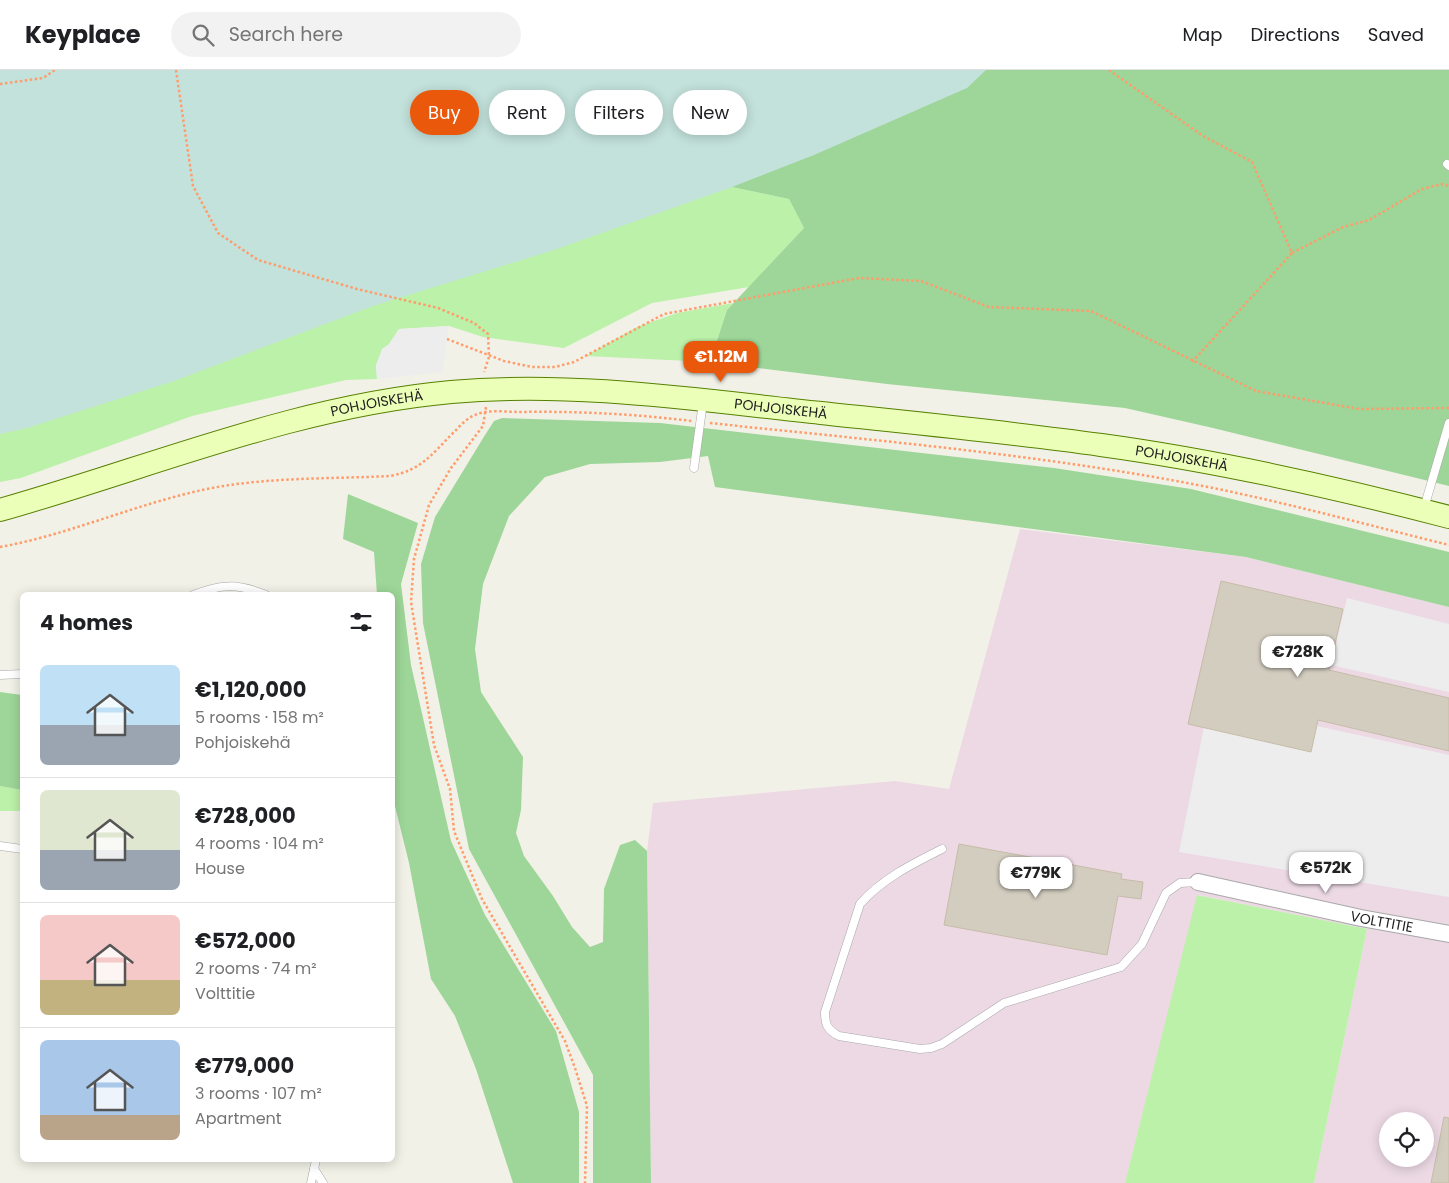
<!DOCTYPE html>
<html lang="en">
<head>
<meta charset="utf-8">
<style>
	body { margin:0; font-family:Poppins,sans-serif; background:#f2f2f2; color:#202124; height:100vh; display:flex; flex-direction:column; font-size:19px; white-space:nowrap }
	* { box-sizing:border-box; margin:0 }
	p { font-size:16px; color:#757577 }
	.icon { flex:none; width:28px; height:28px; fill:none; stroke:currentColor; stroke-width:2; stroke-linecap:round; stroke-linejoin:round }
	.map { position:relative; flex:1; overflow:hidden }
	.side { position:absolute; left:20px; top:522px; width:375px; height:570px; display:flex; flex-direction:column; background:#fff; border-radius:8px; box-shadow:0 2px 12px #0003 }
	.side>* { flex:none }
	.top-card { position:absolute; left:410px; top:20px; width:475px; height:45px; display:flex; gap:10px }
	.tools { position:absolute; left:1379px; top:1042px; display:grid; gap:10px }
	.tools a { display:grid; place-items:center; width:55px; height:55px; border-radius:50%; background:#fff; box-shadow:0 2px 12px #0003; font-size:25px }
	.price { position:absolute; translate:-50% -42px; padding:0 11px; border-radius:10px; background:#fff; color:#222; font-size:16px; line-height:32px; filter:drop-shadow(0 1px 2px #0008) }
	.price::after { content:''; position:absolute; left:50%; top:30px; width:15px; height:11px; margin-left:-8px; background:inherit; clip-path:polygon(0 0,100% 0,50% 100%) }
	.price.selected { background:#ea580c; color:#fff }
	ul { padding:0; list-style:none }
	li { display:flex; align-items:center; gap:15px; height:125px; padding:0 20px }
	li+li { border-top:1px solid #e0e0e0 }
	li span { display:grid; place-items:center; flex:none; width:140px; height:100px; border-radius:8px; color:#555 }
	li>.icon { margin-inline-start:auto }
	span .icon { width:60px; height:60px; fill:#fffc; stroke-width:1 }
	li b { font-size:21px }
	h2 { display:flex; justify-content:space-between; align-items:center; height:60px; padding:0 20px; font-size:21px }
	.chip { padding:0 18px; border-radius:22px; background:#fff; box-shadow:0 2px 12px #0003; font-size:18px; line-height:45px }
	.chip.selected { background:#ea580c; color:#fff }
	header { display:flex; align-items:center; gap:30px; box-sizing:border-box; height:70px; padding:0 25px; background:#fff; border-bottom:1px solid #e0e0e0 }
	header strong { font-size:24px }
	nav { display:flex; gap:28px; margin-inline-start:auto; font-size:18px }
	.search { width:350px; height:45px; background:#f2f2f2; display:flex; align-items:center; gap:12px; box-sizing:border-box; padding:0 18px; border-radius:28px; color:#757577; font-size:19px }
	.map>svg:first-child { display:block }
	.industrial { fill:#ecd9e4; fill-rule:evenodd }
	.grass { fill:#bcf1a9 }
	.forest { fill:#9dd698 }
	.wetland { fill:#c3e2db }
	.parking { fill:#ededed }
	.building { fill:#d3cdc0; stroke:#c6bca8 }
	.lines { fill:none; stroke-linecap:round; stroke-linejoin:round }
	.service-casing { stroke:#a8a8a8; stroke-width:9 }
	.minor-casing { stroke:#a8a8a8; stroke-width:18 }
	.secondary-casing { stroke:#568100; stroke-width:24 }
	.path { stroke:#ff9c6c; stroke-width:2.5; stroke-dasharray:2.5 2.5; stroke-linecap:butt }
	.service { stroke:#fff; stroke-width:8 }
	.minor { stroke:#fff; stroke-width:16 }
	.secondary { stroke:#ecffb9; stroke-width:22 }
	.labels { text-anchor:middle; dominant-baseline:central; stroke-width:4; stroke-linejoin:round; paint-order:stroke }
	.street-label { font-size:14px; fill:#212121; stroke:#fff }
</style>
</head>
<body>
<header>
<strong>Keyplace</strong>
<div class="search"><svg class="icon" aria-label="search" viewBox="0 0 24 24"><circle cx="10" cy="10" r="6"/><path d="M15 15l6 6"/></svg>Search here</div>
<nav><a>Map</a><a>Directions</a><a>Saved</a></nav>
</header>
<div class="map">
<svg width="1449" height="1113" viewBox="0 0 1449 1113">
	<rect width="100%" height="100%" fill="#f2f1e7"/>
	<path class="industrial" d="M1020,459l226,28 203,50v576h-135l53,-254 -169,-34 -73,288h-474l-4,-332 6,-48 242,-22 54,8zM1388,1051h37v38h-37z"/>
	<g class="grass">
		<path d="M732,117l57,12 15,29 -55,59 -97,16 -88,45 -81,-11 -34,-11 -50,3 -23,36 1,14 -31,1 -154,36 -171,62 -21,4v-77z"/>
		<path d="M733,233l-6,7 -17,52 -124,-6 51,-29 40,-14z"/>
		<path d="M0,716l22,4v21h-22z"/>
		<path d="M1197,825l170,34 -53,254h-189z"/>
	</g>
	<g class="forest">
		<path d="M0,0h1449v416l-236,-58 -88,-20 -238,-24 -177,-22 17,-52 77,-82 -15,-29 -57,-12 -110,19z"/>
		<path d="M502,348l158,5 394,45 137,21 258,63v55l-203,-50 -531,-70 -7,-31 -48,6 -70,2 -45,13 -36,39 -26,68 -8,65 6,43 42,65 -2,53 -5,23 8,23 29,40 19,31 18,20 13,-5 1,-53 16,-44 15,-5 12,11 4,332h-58v-108l-124,-226 -46,-226 -2,-59 14,-47 50,-82 9,-14z"/>
		<path d="M348,424l70,29 -17,61 10,81 40,176 34,74 71,116 23,81v71h-66l-37,-114 -21,-53 -24,-37 -22,-116 -16,-65 -1,-203h-15l-3,-43 -31,-13z"/>
		<path d="M0,622l22,3v95l-22,-4z"/>
	</g>
	<path class="wetland" d="M0,0h986l-19,18 -153,67 -82,32 -178,63 -181,56 -199,75 -147,47 -27,6z"/>
	<g class="parking">
		<path d="M449,256l-6,46 -66,7 -1,-14 6,-16 7,-5 10,-15z"/>
		<path d="M1347,528l102,26v68l-118,-27z"/>
		<path d="M1317,656l132,29v142l-270,-45 25,-125 107,24z"/>
	</g>
	<g class="building">
		<path d="M1221,511l122,28 -14,61 120,28v53l-131,-31 -7,32 -123,-28z"/>
		<path d="M959,774l163,30 -1,5 22,3 -2,17 -23,-3 -11,59 -163,-30z"/>
		<path d="M1444,1047l5,1v65h-18z"/>
	</g>
	<g class="lines">
		<defs>
			<g id="service">
				<path d="M1447,94l2,2"/>
				<path d="M694,398l9,-66"/>
				<path d="M1424,438l25,-85"/>
				<path d="M193,525c28,-11 44,-12 73,0"/>
				<path d="M0,605l22,-1"/>
				<path d="M0,776l22,3"/>
				<path d="M942,779c-30,15 -60,30 -82,55l-35,108c0,12 2,18 14,24l81,13 11,-1 11,-4 62,-41 117,-36 21,-23 24,-51 14,-10 18,-1"/>
				<path d="M314,1099l9,14"/>
				<path d="M311,1113l5,-23"/>
			</g>
			<g id="minor">
				<path id="s1" d="M1198,812l163,36 88,16"/>
			</g>
			<g id="secondary">
				<path id="s2" d="M0,440c149,-42 295,-104 451,-118 123,-11 247,8 370,21 93,10 187,19 280,32 117,16 233,42 348,72"/>
			</g>
		</defs>
		<use href="#service" class="service-casing"/>
		<use href="#minor" class="minor-casing"/>
		<use href="#secondary" class="secondary-casing"/>
		<g class="path">
			<path d="M176,0l17,116 25,47 40,27 99,29 81,19 36,15 14,11 1,23 -5,15"/>
			<path d="M1109,0l94,66 49,26 40,91 -100,109"/>
			<path d="M0,14l43,-6 12,-8"/>
			<path d="M1292,183l51,-26 26,-7 53,-31 20,-5 7,2"/>
			<path d="M447,269l57,22 28,6h23l19,-5 90,-48 195,-36 62,3 68,26 102,4 165,80 103,18 90,-1"/>
			<path d="M486,337l-3,19 -32,42 -22,37 -15,54 -3,43 23,143 16,44 4,42 28,68 83,142 10,27 12,38 -2,77"/>
			<path d="M710,353c169,18 340,32 508,66 77,16 154,37 231,56"/>
			<path d="M0,477c72,-13 140,-45 212,-59 58,-11 119,-9 178,-12 32,-6 42,-22 64,-44 6,-6 13,-14 21,-17 13,-6 31,-3 45,-3 57,-1 115,2 172,9"/>
		</g>
		<use href="#service" class="service"/>
		<use href="#minor" class="minor"/>
		<use href="#secondary" class="secondary"/>
	</g>
	<g class="labels">
		<g class="street-label">
			<text stroke="none"><textPath href="#s2" startOffset="392">POHJOISKEHÄ</textPath></text>
			<text stroke="none"><textPath href="#s2" startOffset="798">POHJOISKEHÄ</textPath></text>
			<text stroke="none"><textPath href="#s2" startOffset="1202">POHJOISKEHÄ</textPath></text>
			<text stroke="none"><textPath href="#s1" startOffset="188">VOLTTITIE</textPath></text>
		</g>
	</g>
</svg>
<div class="tools">
<a><svg class="icon" aria-label="locate" viewBox="0 0 24 24"><circle cx="12" cy="12" r="6"/><path d="M12 2v4M12 18v4M2 12h4M18 12h4"/></svg></a>
</div>
<b class="price selected" style="left:721px;top:313px">€1.12M</b>
<b class="price" style="left:1298px;top:608px">€728K</b>
<b class="price" style="left:1326px;top:824px">€572K</b>
<b class="price" style="left:1036px;top:829px">€779K</b>
<div class="top-card">
<a class="chip selected">Buy</a>
<a class="chip">Rent</a>
<a class="chip">Filters</a>
<a class="chip">New</a>
</div>
<section class="side">
<h2>4 homes<svg class="icon" aria-label="filters" viewBox="0 0 24 24"><path d="M4 7h16M4 17h16"/><circle cx="9" cy="7" r="2"/><circle cx="15" cy="17" r="2"/></svg></h2>
<ul>
<li><span style="background:linear-gradient(#bfe0f5 60%,#9aa5b1 0)"><svg class="icon" aria-label="home" viewBox="0 0 24 24"><path d="M3 11l9-7 9 7M6 9v11h12V9"/></svg></span><div><b>€1,120,000</b><p>5 rooms · 158 m²</p><p>Pohjoiskehä</p></div></li>
<li><span style="background:linear-gradient(#dfe7d0 60%,#9aa5b1 0)"><svg class="icon" aria-label="home" viewBox="0 0 24 24"><path d="M3 11l9-7 9 7M6 9v11h12V9"/></svg></span><div><b>€728,000</b><p>4 rooms · 104 m²</p><p>House</p></div></li>
<li><span style="background:linear-gradient(#f6c9c9 65%,#c2b280 0)"><svg class="icon" aria-label="home" viewBox="0 0 24 24"><path d="M3 11l9-7 9 7M6 9v11h12V9"/></svg></span><div><b>€572,000</b><p>2 rooms · 74 m²</p><p>Volttitie</p></div></li>
<li><span style="background:linear-gradient(#a9c7e8 75%,#b9a48a 0)"><svg class="icon" aria-label="home" viewBox="0 0 24 24"><path d="M3 11l9-7 9 7M6 9v11h12V9"/></svg></span><div><b>€779,000</b><p>3 rooms · 107 m²</p><p>Apartment</p></div></li>
</ul>
</section>
</div>
</body>
</html>
